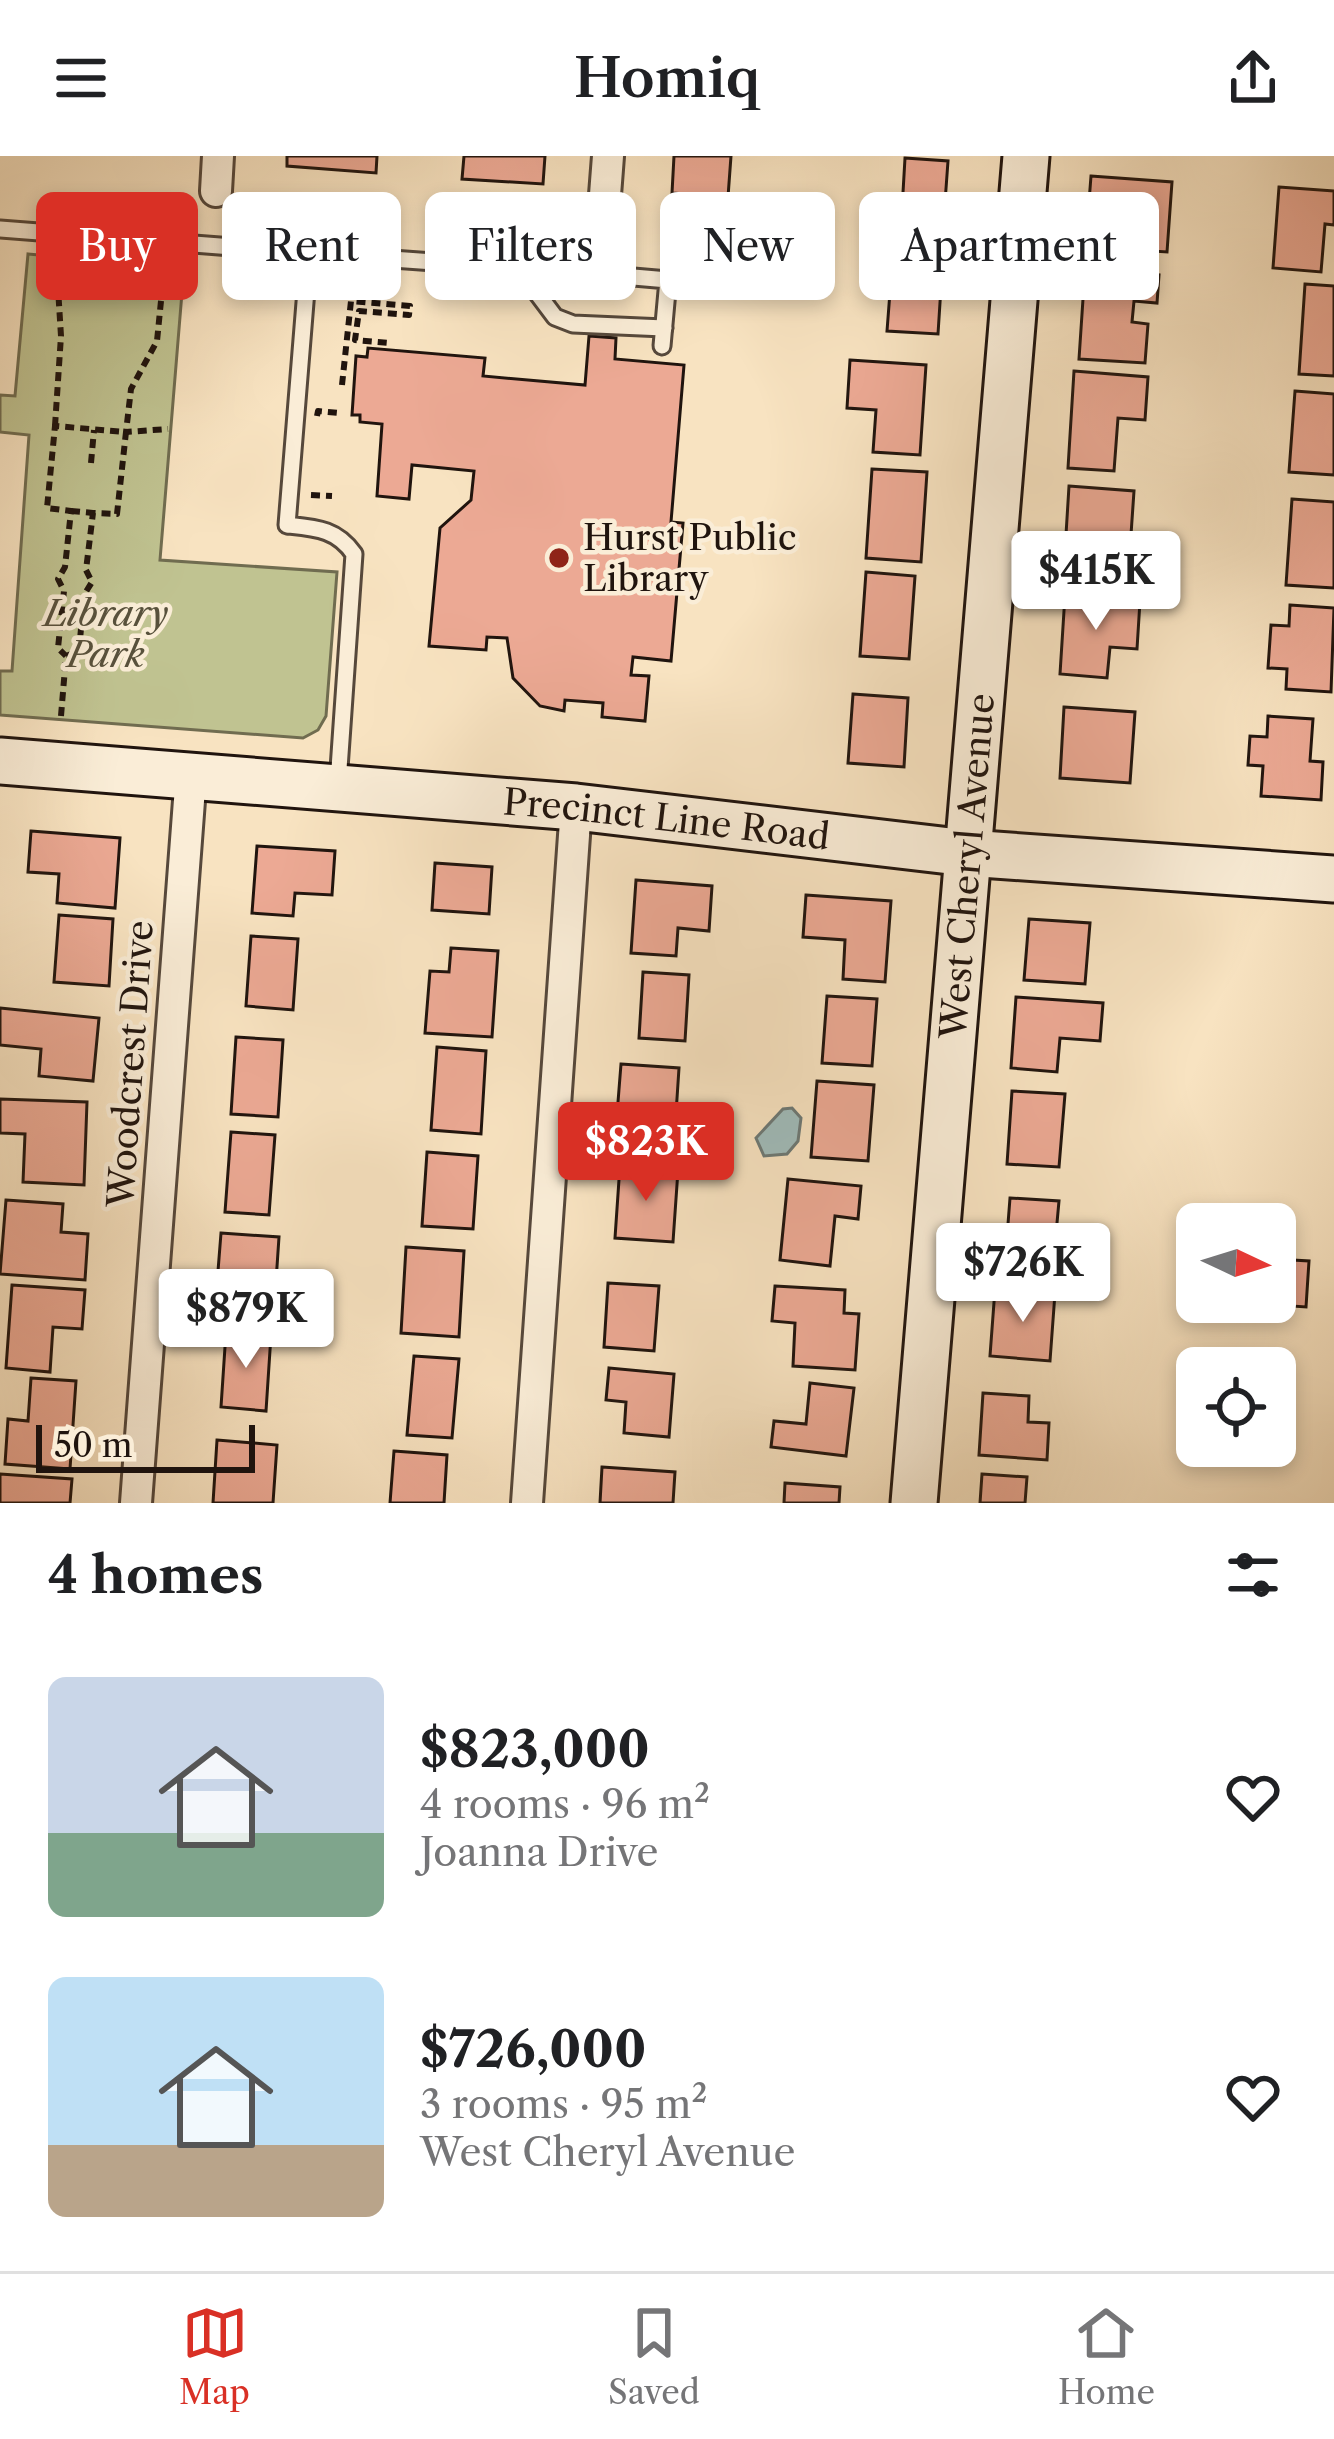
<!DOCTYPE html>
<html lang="en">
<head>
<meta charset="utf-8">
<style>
	body { margin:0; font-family:"Libre Caslon Text",serif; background:#f2f2f2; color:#202124; height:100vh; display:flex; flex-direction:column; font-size:45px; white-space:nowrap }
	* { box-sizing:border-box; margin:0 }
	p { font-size:39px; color:#757577 }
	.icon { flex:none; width:66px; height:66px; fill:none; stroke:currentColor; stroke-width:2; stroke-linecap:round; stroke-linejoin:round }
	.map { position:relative; height:1347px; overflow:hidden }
	.details { display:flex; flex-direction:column; background:#fff; flex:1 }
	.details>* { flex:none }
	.top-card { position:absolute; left:36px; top:36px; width:1263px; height:108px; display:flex; gap:24px }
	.needle { width:78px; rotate:94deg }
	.buttons { position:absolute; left:1176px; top:1047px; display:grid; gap:24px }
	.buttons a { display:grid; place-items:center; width:120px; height:120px; border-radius:18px; background:#fff; box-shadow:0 6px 18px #0003; font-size:60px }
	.scale { position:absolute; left:36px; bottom:30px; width:219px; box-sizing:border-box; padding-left:12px; border:6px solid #20140e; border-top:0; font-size:33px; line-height:42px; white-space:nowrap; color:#20140e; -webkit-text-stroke:9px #faedd7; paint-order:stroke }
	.price { position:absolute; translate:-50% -102px; padding:0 27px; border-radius:12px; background:#fff; color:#222; font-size:39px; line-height:78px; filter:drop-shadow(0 3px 6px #0008) }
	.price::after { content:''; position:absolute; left:50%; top:72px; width:36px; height:27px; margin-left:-18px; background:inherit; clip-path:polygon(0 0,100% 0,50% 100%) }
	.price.on { background:#d93025; color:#fff }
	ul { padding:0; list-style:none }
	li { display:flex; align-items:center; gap:36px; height:300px; padding:0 48px }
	li span { display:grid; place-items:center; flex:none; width:336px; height:240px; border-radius:18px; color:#555 }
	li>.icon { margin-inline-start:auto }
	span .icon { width:144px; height:144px; fill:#fffc; stroke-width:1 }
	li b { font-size:51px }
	h2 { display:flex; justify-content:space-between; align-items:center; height:144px; padding:0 48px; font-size:51px }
	.tag { padding:0 42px; border-radius:18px; background:#fff; box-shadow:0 6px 18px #0003; font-size:42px; line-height:108px }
	.tag.on { background:#d93025; color:#fff }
	header { display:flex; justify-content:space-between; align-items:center; height:156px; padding:0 48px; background:#fff; font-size:54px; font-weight:600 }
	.tabs { display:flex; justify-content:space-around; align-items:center; height:168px; border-top:3px solid #e0e0e0; background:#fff; font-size:33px; color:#757577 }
	.tabs a { display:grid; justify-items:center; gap:6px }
	.tabs .on { color:#d93025 }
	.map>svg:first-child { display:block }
	.green { fill:#c0c391; stroke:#706c50; stroke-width:3 }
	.water { fill:#a0bcbb; stroke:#6d7976; stroke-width:3 }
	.building { fill:#eca994; stroke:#20140e; stroke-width:3 }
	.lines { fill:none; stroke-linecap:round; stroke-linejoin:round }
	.lane-casing { stroke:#56483b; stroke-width:21 }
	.street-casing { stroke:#56483b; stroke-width:36 }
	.secondary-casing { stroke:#20140e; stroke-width:51 }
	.path { stroke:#20140e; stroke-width:6; stroke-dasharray:9 6; stroke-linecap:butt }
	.lane { stroke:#faedd7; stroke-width:15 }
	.street { stroke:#faedd7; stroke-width:30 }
	.secondary { stroke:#faedd7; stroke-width:45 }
	.poi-dot { fill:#8f2418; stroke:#faedd7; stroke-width:4.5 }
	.labels { text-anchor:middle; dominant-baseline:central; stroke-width:9; stroke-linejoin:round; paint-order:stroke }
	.poi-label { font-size:36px; fill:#20140e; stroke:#faedd7; text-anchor:start }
	.park-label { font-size:36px; font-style:italic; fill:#58513c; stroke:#faedd7 }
	.street-label { font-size:36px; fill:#20140e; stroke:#faedd7 }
</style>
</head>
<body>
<header><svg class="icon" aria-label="menu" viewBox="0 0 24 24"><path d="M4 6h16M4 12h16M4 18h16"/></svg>Homiq<svg class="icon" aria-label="share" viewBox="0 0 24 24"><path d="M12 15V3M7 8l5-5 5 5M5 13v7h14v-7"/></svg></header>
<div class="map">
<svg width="1334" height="1347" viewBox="0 0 1334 1347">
	<rect width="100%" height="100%" fill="#f8e3c1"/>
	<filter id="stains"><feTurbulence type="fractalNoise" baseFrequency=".00167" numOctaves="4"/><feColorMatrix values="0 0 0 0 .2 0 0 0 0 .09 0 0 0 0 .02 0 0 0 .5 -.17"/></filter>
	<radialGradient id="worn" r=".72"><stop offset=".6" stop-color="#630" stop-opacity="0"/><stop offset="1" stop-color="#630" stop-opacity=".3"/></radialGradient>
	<path class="green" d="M28,98l156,14 -24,292 177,12 -11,144 -8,14 -15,8 -303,-23v-44h12l17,-236 -29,-3v-37l15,1z"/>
	<path class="water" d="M792,952l9,10 -3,23 -11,13 -23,2 -8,-18 27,-29z"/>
	<g class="building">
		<path d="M287,0h90l-1,17 -89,-7z"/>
		<path d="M464,0h81l-2,28 -81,-5z"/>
		<path d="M674,0h57l-3,41 -56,-4z"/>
		<path d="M905,2l43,3 -5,69 -42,-3z"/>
		<path d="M1091,20l81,6 -5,70 -60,-4 3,-45 -21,-1z"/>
		<path d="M1279,31l55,4v34l-9,-1 -4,48 -48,-4z"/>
		<path d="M893,97l50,3 -5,78 -51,-3z"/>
		<path d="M1085,113l74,6 -2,28 -23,-2 -2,21 16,2 -3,39 -66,-4z"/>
		<path d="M1305,128l29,2v90l-35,-2z"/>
		<path d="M589,180l27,2 -1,21 69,6 -13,157 12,1 -12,138 -38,-4 -2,18 18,1 -4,45 -43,-4 1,-14 -38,-3 -1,11 -24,-5 -27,-28 -6,-40 -20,-1 -1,13 -57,-4 11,-118 31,-28 3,-29 -62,-6 -3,34 -32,-3 5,-72 -22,-2v-7h-8l4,-59 11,1 1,-9 117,10 -2,18 102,9z"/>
		<path d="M850,204l76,5 -6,90 -47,-3 3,-42 -29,-2z"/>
		<path d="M1074,215l74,6 -3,43 -27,-2 -4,53 -46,-3z"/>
		<path d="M1295,235l39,3v81l-45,-3z"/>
		<path d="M872,313l55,3 -6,90 -55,-4z"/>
		<path d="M1069,330l65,5 -4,58 -20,-1 -2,22 -44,-3z"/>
		<path d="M1292,343l42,3v86l-48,-3z"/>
		<path d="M866,416l49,4 -6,83 -49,-3z"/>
		<path d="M1065,439l75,6 -3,48 -27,-2 -3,31 -47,-4z"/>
		<path d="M1290,449l44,3 -3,84 -45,-3 1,-20 -19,-1 3,-43 18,1z"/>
		<path d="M853,538l55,4 -4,69 -56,-4z"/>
		<path d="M1064,551l71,5 -5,71 -70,-5z"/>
		<path d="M1268,560l45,3 -3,42 13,1 -2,38 -60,-4 2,-30 -15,-1 2,-29 17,1z"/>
		<path d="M31,675l89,7 -5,70 -58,-5 2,-29 -31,-2z"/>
		<path d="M257,690l78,5 -3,44 -37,-2 -2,23 -41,-3z"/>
		<path d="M435,707l57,4 -3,47 -57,-4z"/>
		<path d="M636,724l76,6 -3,45 -31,-3 -2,28 -45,-3z"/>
		<path d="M806,739l85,6 -6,81 -42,-3 2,-39 -42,-3z"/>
		<path d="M59,759l54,4 -4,67 -55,-4z"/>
		<path d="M1029,763l61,4 -5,61 -61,-4z"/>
		<path d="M251,780l47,3 -5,71 -47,-4z"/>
		<path d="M451,792l47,3 -6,86 -67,-4 5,-62 19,1z"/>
		<path d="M643,816l46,3 -4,66 -46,-3z"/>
		<path d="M827,840l50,3 -5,67 -50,-3z"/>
		<path d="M1016,841l87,6 -3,38 -40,-3 -3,34 -46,-4z"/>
		<path d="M0,852l99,10 -6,63 -54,-5 2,-27 -41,-4z"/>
		<path d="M236,881l47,3 -5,77 -47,-3z"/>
		<path d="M437,891l49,4 -5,83 -50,-4z"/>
		<path d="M621,908l58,4 -5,76 -59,-4z"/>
		<path d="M817,925l57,4 -6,76 -57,-4z"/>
		<path d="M1012,935l53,3 -6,73 -52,-3z"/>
		<path d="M0,943l87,3 -3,83 -61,-3 2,-48 -25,-1z"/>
		<path d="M231,976l44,3 -6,80 -44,-3z"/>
		<path d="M427,996l51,4 -5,73 -51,-3z"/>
		<path d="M620,1009l58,5 -5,72 -58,-4z"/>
		<path d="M788,1023l73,7 -3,33 -23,-3 -5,50 -50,-6z"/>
		<path d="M1010,1042l49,3 -6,66 -48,-4z"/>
		<path d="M6,1044l57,4 -2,28 27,2 -3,46 -85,-6z"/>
		<path d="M221,1077l58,4 -6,89 -59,-4z"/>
		<path d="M406,1091l58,4 -5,86 -58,-4z"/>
		<path d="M1275,1103l34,2 -3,46 -72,-5h41z"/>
		<path d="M608,1127l51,3 -5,65 -50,-4z"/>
		<path d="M12,1129l73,5 -3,39 -29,-2 -3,45 -44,-4z"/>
		<path d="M775,1130l70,4 -1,23 15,1 -4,56 -62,-4 2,-43 -23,-2z"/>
		<path d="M995,1133l60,4 -5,68 -60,-5z"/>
		<path d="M226,1176l45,3 -5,76 -45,-4z"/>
		<path d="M414,1200l45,3 -7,79 -45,-3z"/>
		<path d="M609,1212l65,6 -5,63 -45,-4 2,-31 -20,-2z"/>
		<path d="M31,1222l45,3 -6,88 -65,-5 3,-45 20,2z"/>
		<path d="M810,1227l44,5 -8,68 -75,-9 3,-26 32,3z"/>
		<path d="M983,1237l46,3 -1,26 21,1 -2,37 -68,-5z"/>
		<path d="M217,1284l60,5 -4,58h-60z"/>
		<path d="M394,1295l53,4 -3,48h-54z"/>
		<path d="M602,1311l73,5 -2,31h-73z"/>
		<path d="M0,1318l72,5 -2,24h-70z"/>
		<path d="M982,1318l45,3 -2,26h-45z"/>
		<path d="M785,1327l55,4 -1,16h-55z"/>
	</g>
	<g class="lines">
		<defs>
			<g id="lane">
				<path d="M0,73l309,24"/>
				<path d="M519,113l36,48 18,7 91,4"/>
				<path d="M599,118l69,6 -6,66"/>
				<path d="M338,627l16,-229c-17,-25 -38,-26 -67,-29l22,-272 290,21 3,-40"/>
			</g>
			<g id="street">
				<path d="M216,35l2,-35"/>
				<path d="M602,78l6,-78"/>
				<path d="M136,1347l55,-729"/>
				<path d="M527,1347l49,-696"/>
			</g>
			<g id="secondary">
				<path id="s1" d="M0,605l576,46 391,46 367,26"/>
				<path id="s2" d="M914,1347l112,-1347"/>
			</g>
		</defs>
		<use href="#lane" class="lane-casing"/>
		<use href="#street" class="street-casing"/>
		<use href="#secondary" class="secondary-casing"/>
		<g class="path">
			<path d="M164,115l-7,70 -26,48 -5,43 42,-3"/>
			<path d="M342,229l9,-84 59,5 -1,9 -50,-4 -4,29 35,3"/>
			<path d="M317,260l1,-5 21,2"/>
			<path d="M55,270l6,-90 -5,-80"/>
			<path d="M91,307l3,-33"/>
			<path d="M311,339l21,1"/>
			<path d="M71,355l22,2"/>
			<path d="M61,560l5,-60 13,-5 5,-56 8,-13 -6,-12 7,-57 24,1 9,-82 -71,-6 -8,82 24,3 -6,56 -7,12 6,12 -6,57 8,8"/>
		</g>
		<use href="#lane" class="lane"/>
		<use href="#street" class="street"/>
		<use href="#secondary" class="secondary"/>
	</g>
	<circle class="poi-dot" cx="559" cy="402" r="12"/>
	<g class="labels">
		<g class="poi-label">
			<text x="583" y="381">Hurst Public<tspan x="583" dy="41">Library</tspan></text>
		</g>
		<g class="park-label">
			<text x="106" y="457">Library<tspan x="106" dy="41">Park</tspan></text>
		</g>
		<g class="street-label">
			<text stroke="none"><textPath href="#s1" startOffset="669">Precinct Line Road</textPath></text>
			<text stroke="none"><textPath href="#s2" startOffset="639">West Cheryl Avenue</textPath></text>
			<text transform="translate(130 908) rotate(-86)">Woodcrest Drive</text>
		</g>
	</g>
	<rect width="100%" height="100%" filter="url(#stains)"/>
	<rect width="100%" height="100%" fill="url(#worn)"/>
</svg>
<div class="buttons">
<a><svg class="needle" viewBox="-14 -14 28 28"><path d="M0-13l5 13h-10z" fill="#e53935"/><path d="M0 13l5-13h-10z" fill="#757577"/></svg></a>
<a><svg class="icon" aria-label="locate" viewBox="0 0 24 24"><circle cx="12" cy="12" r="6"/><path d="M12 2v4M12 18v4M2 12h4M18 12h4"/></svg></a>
</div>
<div class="scale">50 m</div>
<b class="price" style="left:1096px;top:477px">$415K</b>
<b class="price on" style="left:646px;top:1048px">$823K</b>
<b class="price" style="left:1023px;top:1169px">$726K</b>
<b class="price" style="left:246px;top:1215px">$879K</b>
<div class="top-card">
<a class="tag on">Buy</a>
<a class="tag">Rent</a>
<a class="tag">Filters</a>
<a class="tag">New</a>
<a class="tag">Apartment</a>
</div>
</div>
<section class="details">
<h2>4 homes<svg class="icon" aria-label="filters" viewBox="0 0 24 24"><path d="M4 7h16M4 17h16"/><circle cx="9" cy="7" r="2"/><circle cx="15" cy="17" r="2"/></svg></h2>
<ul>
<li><span style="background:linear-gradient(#c9d6e8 65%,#7fa58c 0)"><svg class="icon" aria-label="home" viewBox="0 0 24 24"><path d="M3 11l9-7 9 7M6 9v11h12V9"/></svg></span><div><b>$823,000</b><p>4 rooms · 96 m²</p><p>Joanna Drive</p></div><svg class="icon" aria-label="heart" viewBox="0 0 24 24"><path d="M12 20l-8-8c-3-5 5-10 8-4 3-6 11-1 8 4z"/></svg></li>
<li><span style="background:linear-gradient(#bfe0f5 70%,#b9a48a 0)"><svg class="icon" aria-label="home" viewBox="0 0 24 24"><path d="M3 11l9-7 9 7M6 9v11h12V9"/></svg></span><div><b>$726,000</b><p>3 rooms · 95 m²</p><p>West Cheryl Avenue</p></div><svg class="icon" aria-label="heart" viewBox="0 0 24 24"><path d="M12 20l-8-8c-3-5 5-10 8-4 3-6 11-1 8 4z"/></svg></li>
</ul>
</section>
<nav class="tabs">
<a class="on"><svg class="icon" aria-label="map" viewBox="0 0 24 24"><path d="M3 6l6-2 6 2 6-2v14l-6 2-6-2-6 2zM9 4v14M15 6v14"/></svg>Map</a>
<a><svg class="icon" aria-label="saved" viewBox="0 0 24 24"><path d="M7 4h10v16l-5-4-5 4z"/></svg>Saved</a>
<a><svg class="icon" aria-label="home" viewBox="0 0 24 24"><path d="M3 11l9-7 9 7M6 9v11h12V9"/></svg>Home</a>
</nav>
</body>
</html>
